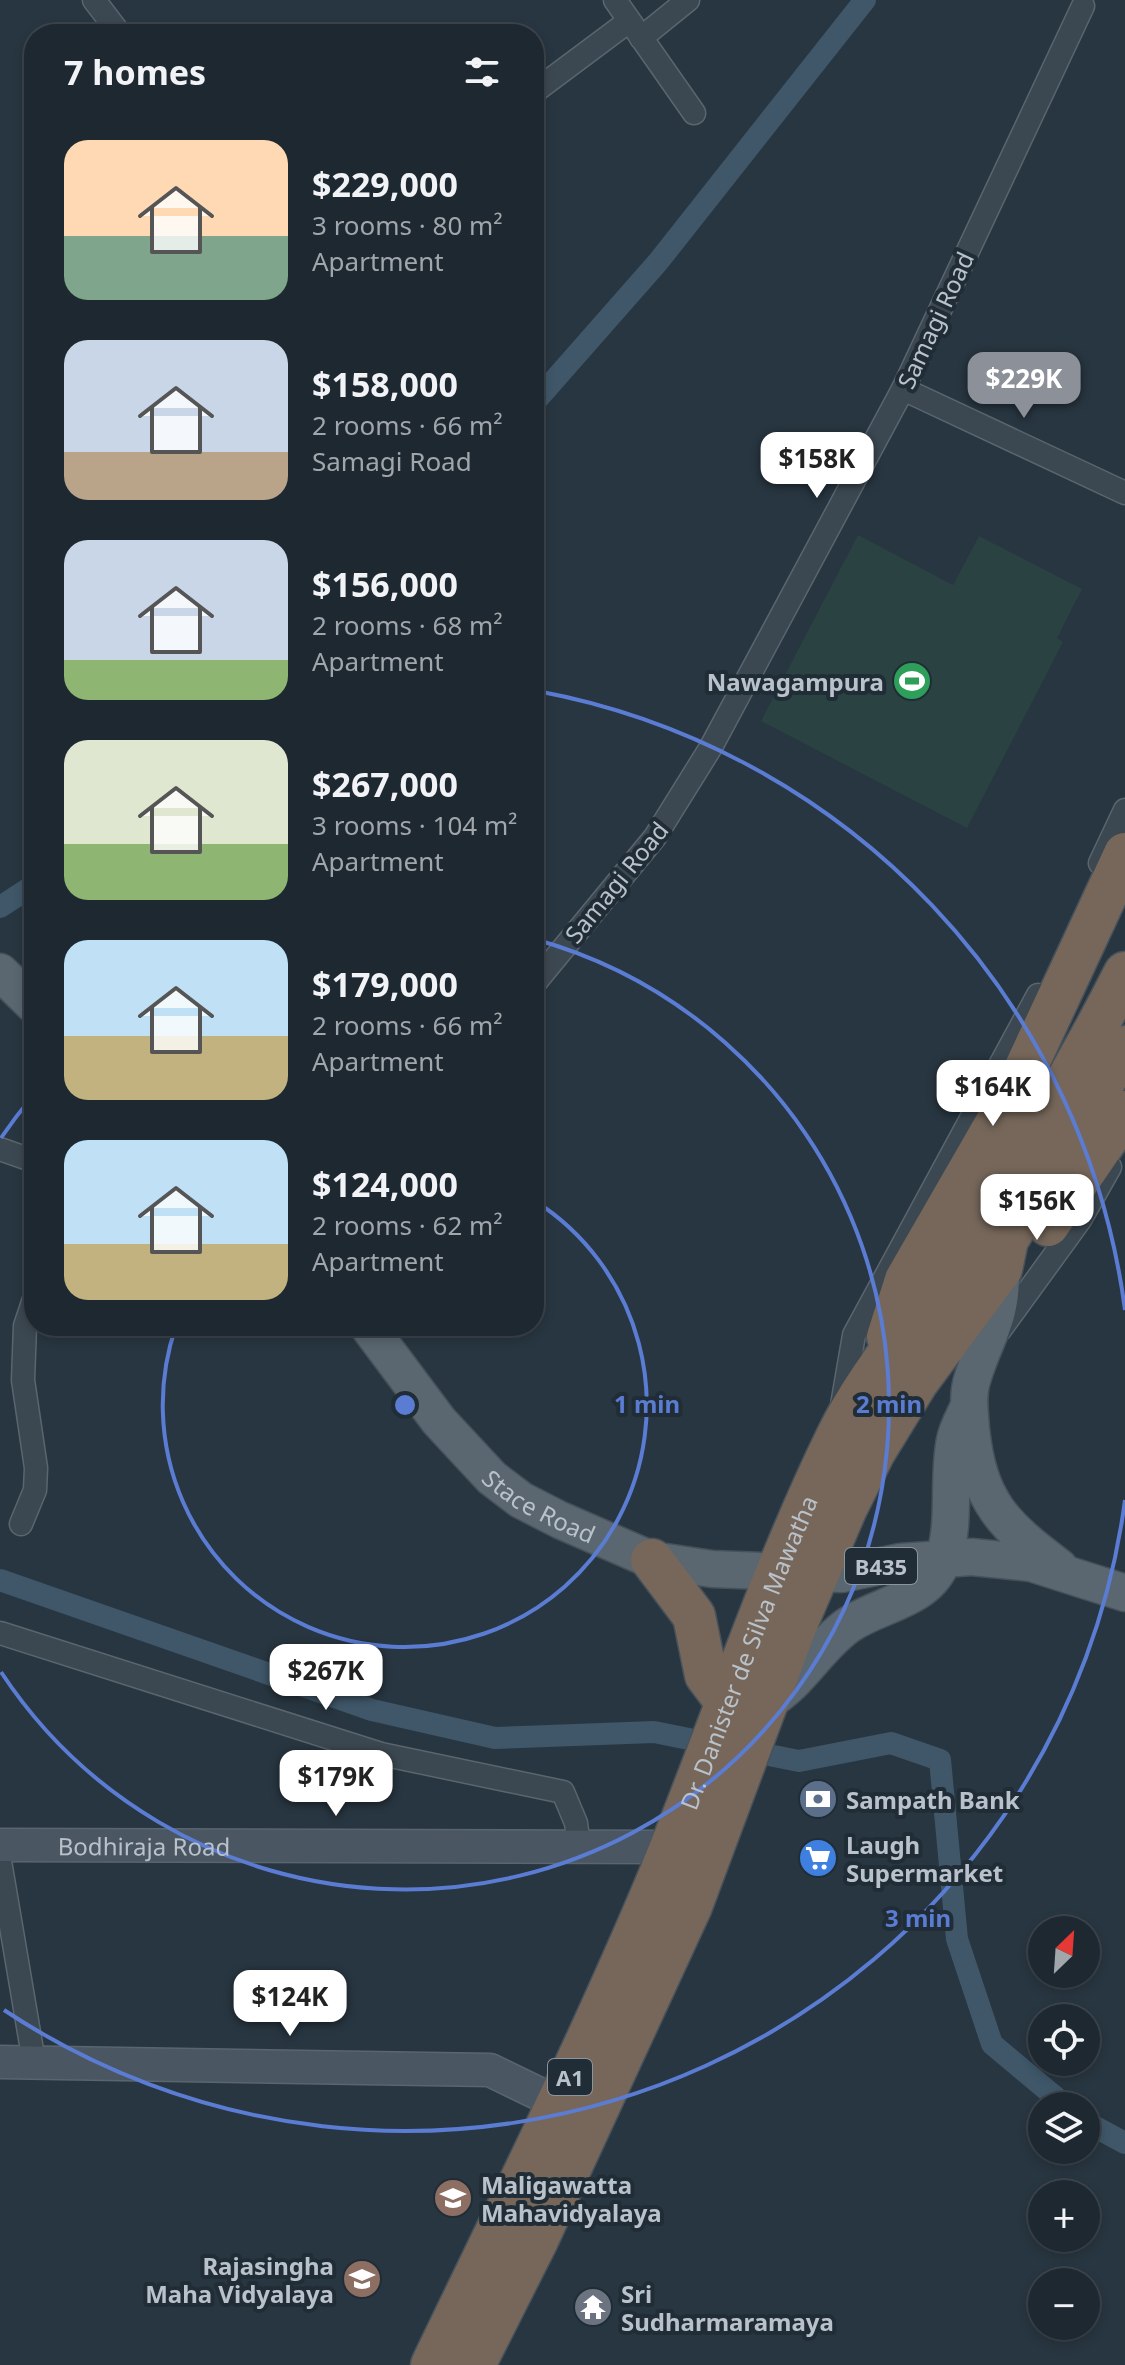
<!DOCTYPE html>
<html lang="en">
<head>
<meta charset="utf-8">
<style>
	body { margin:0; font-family:"Noto Sans",sans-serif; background:#263039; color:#f1f3f6; height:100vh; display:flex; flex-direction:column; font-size:30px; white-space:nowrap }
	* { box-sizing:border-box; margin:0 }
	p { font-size:26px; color:#a1a6ab }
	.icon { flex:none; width:44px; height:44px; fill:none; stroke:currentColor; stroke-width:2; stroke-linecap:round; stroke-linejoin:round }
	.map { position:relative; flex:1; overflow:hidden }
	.side { position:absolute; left:24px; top:24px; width:520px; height:1312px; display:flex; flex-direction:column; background:#1e2831; border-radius:32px; box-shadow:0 4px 12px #0003,0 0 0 2px #3c444d }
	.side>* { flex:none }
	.needle { width:52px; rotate:25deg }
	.controls { position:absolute; left:1028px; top:1916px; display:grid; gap:16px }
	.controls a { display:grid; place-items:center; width:72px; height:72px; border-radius:50%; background:#1e2831; box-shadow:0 4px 12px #0003,0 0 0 2px #3c444d; font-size:40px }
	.price { position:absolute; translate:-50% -68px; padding:0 18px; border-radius:16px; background:#fff; color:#222; font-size:26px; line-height:52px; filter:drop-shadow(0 2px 4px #0008) }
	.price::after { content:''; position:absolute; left:50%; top:48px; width:24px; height:18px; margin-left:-12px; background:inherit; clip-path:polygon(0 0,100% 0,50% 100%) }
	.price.current { background:#8c9099; color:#fff }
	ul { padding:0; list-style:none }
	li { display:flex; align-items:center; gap:24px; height:200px; padding:0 40px }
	li span { display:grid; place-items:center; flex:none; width:224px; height:160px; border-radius:24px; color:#555 }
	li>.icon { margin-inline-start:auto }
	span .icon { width:96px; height:96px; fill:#fffc; stroke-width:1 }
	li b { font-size:34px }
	h2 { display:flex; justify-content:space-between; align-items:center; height:96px; padding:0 40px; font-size:34px }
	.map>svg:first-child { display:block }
	.green { fill:#2a4241 }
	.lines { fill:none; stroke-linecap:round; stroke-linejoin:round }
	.canal { stroke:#3f5769; stroke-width:22 }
	.street-casing { stroke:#5a656e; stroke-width:25 }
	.secondary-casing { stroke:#5a656e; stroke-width:35 }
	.primary-casing { stroke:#46515a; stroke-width:39 }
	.highway-casing { stroke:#47525b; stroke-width:45 }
	.street { stroke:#3c4851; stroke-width:22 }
	.secondary { stroke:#4a5763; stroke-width:32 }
	.primary { stroke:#5a6770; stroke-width:36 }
	.highway { stroke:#76675a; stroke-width:42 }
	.ring { fill:none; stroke:#5b7cd3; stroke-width:4 }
	.labels { text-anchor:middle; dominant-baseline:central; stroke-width:8; stroke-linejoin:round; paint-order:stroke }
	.shield { fill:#212d36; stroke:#8b959e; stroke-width:2 }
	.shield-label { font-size:22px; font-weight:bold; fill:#b9c2cb }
	.street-label { font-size:24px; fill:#b9c2cb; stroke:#212d36 }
	.poi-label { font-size:24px; font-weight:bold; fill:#b9c2cb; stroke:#212d36; text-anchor:start }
	.centre { fill:#5b7cd3; stroke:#212d36; stroke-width:4 }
	.ring-label { font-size:24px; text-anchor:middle; font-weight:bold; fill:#5b7cd3; stroke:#212d36; stroke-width:8; stroke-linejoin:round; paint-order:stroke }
</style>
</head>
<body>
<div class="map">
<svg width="1125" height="2365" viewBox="0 0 1125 2365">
	<rect width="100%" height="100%" fill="#283641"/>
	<path class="green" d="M858,535l95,50 26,-49 103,53 -25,49 6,4 -96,186 -206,-107z"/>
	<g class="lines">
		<g class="canal">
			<path d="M534,403l124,-141 207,-262"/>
			<path d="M0,907l34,-22"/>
			<path d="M0,1580l372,130 123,28 159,-6 145,29 92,-18 49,17 17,179 35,105 74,62"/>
			<path d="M1086,2122l39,21"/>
		</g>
		<defs>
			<g id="street">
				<path d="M94,0l26,34"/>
				<path d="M615,0l79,113"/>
				<path d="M641,38l47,-38"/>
				<path d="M534,92l95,-71"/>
				<path d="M903,389l222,104"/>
				<path d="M1100,863l25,-53"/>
				<path d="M534,984l121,-147 56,-90 192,-358 180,-383"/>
				<path d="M0,1149l34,12"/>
				<path d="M1000,1330l80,-110 30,-53"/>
				<path d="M842,1405l12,-70 184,-340"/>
				<path d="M21,1524l14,-34 1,-22 -13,-88 2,-54 9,-27"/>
				<path d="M0,1633l381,121 182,38 13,31 3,23"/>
				<path d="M0,1861l34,201"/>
			</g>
			<g id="secondary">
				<path id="s1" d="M0,1845l670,2"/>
				<path d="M0,2062l490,8 68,33"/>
			</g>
			<g id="primary">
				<path d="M0,972l34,33"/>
				<path d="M1001,1269c1,53 -15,64 -29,111 -5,16 -2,32 -1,49 8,73 31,95 88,138"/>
				<path id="s2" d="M368,1326l71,95 53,57 29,22 39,20 92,40 60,9 130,5 58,-12 72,-5 59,6 94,30"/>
				<path d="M767,1702c34,-20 49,-53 80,-76 34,-24 82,-24 97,-69 12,-35 3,-79 11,-117 2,-11 9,-23 14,-34"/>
			</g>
			<g id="highway">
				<path d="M1048,1225l77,-113"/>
				<path d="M888,1337l18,-57 110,-191 109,-235"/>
				<path d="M652,1560l42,56 12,59 21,28"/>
				<path id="s3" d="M432,2365c76,-158 154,-315 222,-476 63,-150 111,-304 182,-450 31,-65 79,-117 118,-175 63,-94 120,-191 171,-291"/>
				<path d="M474,2365l63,-125 154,-334 104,-279 51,-119 28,-56 43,-70 84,-113 6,-29 118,-193"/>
			</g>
		</defs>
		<use href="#street" class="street-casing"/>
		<use href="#secondary" class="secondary-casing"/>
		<use href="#primary" class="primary-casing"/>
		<use href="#highway" class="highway-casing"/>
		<use href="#street" class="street"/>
		<use href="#secondary" class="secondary"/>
		<use href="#primary" class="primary"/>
		<use href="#highway" class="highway"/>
	</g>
	<g class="ring">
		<path d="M535 1201A242 242 0 1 1 176 1326"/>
		<path d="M1 1138A484 484 0 0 1 32 1097M534 939A484 484 0 1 1 1 1672"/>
		<path d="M1125 1500A726 726 0 0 1 4 2010M537 691A726 726 0 0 1 1125 1310"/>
	</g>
	<defs>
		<symbol id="stadium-disc" viewBox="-11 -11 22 22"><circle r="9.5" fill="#2e9e5b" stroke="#212d36"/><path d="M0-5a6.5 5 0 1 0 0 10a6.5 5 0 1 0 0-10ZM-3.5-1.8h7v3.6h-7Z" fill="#fff"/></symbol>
		<symbol id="bank-disc" viewBox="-11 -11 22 22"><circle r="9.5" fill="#5c6f8a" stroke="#212d36"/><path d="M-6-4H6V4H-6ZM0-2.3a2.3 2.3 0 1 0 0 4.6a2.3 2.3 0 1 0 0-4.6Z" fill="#fff"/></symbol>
		<symbol id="supermarket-disc" viewBox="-11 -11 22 22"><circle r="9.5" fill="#3f7fe0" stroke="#212d36"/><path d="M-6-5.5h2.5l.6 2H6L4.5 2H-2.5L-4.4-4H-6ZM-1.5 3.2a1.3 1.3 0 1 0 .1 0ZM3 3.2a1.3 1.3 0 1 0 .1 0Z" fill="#fff"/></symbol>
		<symbol id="school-disc" viewBox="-11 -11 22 22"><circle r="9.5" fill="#8d6e63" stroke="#212d36"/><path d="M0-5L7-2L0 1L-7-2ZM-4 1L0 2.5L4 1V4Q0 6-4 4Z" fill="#fff"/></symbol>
		<symbol id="temple-disc" viewBox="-11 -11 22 22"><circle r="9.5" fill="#6b7280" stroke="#212d36"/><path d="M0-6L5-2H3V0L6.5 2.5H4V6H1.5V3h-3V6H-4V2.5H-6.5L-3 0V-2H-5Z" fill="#fff"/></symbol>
	</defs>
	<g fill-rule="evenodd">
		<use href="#stadium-disc" x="890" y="659" width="44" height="44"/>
		<use href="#bank-disc" x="796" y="1777" width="44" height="44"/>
		<use href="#supermarket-disc" x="796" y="1836" width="44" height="44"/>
		<use href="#school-disc" x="431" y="2176" width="44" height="44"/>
		<use href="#school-disc" x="340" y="2257" width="44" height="44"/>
		<use href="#temple-disc" x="571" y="2285" width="44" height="44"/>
	</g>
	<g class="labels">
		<g class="shield">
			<rect x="845" y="1548" width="72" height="36" rx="6"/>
			<rect x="548" y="2059" width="44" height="36" rx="6"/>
		</g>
		<g class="shield-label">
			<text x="881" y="1566">B435</text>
			<text x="570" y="2077">A1</text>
		</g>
		<g class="street-label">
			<text transform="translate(935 320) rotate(-65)">Samagi Road</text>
			<text transform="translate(616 882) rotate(-51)">Samagi Road</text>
			<text stroke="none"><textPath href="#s2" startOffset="252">Stace Road</textPath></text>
			<text stroke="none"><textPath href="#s3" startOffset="780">Dr. Danister de Silva Mawatha</textPath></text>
			<text stroke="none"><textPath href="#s1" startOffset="144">Bodhiraja Road</textPath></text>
		</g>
		<g class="poi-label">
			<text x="884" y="681" text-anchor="end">Nawagampura</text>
			<text x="846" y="1799">Sampath Bank</text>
			<text x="846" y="1844">Laugh<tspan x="846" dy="28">Supermarket</tspan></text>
			<text x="481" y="2184">Maligawatta<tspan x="481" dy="28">Mahavidyalaya</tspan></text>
			<text x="334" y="2265" text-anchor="end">Rajasingha<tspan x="334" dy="28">Maha Vidyalaya</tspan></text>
			<text x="621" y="2293">Sri<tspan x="621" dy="28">Sudharmaramaya</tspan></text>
		</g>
	</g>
	<circle cx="405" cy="1405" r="12" class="centre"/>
	<g class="ring-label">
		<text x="647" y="1413">1 min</text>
		<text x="889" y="1413">2 min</text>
		<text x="918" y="1927">3 min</text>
	</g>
</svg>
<div class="controls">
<a><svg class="needle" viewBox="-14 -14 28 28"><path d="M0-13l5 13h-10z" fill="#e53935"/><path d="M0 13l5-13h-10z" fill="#a1a6ab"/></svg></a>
<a><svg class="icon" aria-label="locate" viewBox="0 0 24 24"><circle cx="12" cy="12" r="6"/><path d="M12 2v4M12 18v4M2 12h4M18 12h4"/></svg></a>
<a><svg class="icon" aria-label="layers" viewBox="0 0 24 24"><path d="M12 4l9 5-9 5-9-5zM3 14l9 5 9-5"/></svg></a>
<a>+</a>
<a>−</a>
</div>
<b class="price current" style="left:1024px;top:420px">$229K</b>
<b class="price" style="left:817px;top:500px">$158K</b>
<b class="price" style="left:993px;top:1128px">$164K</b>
<b class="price" style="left:1037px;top:1242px">$156K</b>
<b class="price" style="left:326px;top:1712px">$267K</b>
<b class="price" style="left:336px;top:1818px">$179K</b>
<b class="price" style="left:290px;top:2038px">$124K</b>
<section class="side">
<h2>7 homes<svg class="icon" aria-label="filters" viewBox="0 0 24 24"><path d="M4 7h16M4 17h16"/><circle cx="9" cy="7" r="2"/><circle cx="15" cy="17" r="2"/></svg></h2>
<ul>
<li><span style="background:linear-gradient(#ffd9b3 60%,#7fa58c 0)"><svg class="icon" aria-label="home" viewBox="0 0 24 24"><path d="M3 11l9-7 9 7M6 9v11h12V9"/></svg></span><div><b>$229,000</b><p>3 rooms · 80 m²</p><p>Apartment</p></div></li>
<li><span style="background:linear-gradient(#c9d6e8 70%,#b9a48a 0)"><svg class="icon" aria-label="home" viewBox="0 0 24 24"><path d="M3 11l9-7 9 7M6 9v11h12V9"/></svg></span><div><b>$158,000</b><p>2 rooms · 66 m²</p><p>Samagi Road</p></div></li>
<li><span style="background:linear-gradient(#c9d6e8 75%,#8fb573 0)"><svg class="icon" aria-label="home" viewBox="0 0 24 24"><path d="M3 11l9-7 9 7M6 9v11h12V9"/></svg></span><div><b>$156,000</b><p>2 rooms · 68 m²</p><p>Apartment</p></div></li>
<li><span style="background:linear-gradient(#dfe7d0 65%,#8fb573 0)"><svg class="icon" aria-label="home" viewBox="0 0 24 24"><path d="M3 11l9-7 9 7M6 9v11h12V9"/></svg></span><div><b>$267,000</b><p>3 rooms · 104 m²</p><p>Apartment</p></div></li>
<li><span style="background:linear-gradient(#bfe0f5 60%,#c2b280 0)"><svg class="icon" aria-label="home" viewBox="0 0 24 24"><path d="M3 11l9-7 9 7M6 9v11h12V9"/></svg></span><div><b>$179,000</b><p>2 rooms · 66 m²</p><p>Apartment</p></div></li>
<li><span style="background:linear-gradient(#bfe0f5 65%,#c2b280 0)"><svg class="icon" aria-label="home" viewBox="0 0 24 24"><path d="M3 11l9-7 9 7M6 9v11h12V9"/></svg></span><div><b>$124,000</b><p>2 rooms · 62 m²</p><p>Apartment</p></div></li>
</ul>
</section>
</div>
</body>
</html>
